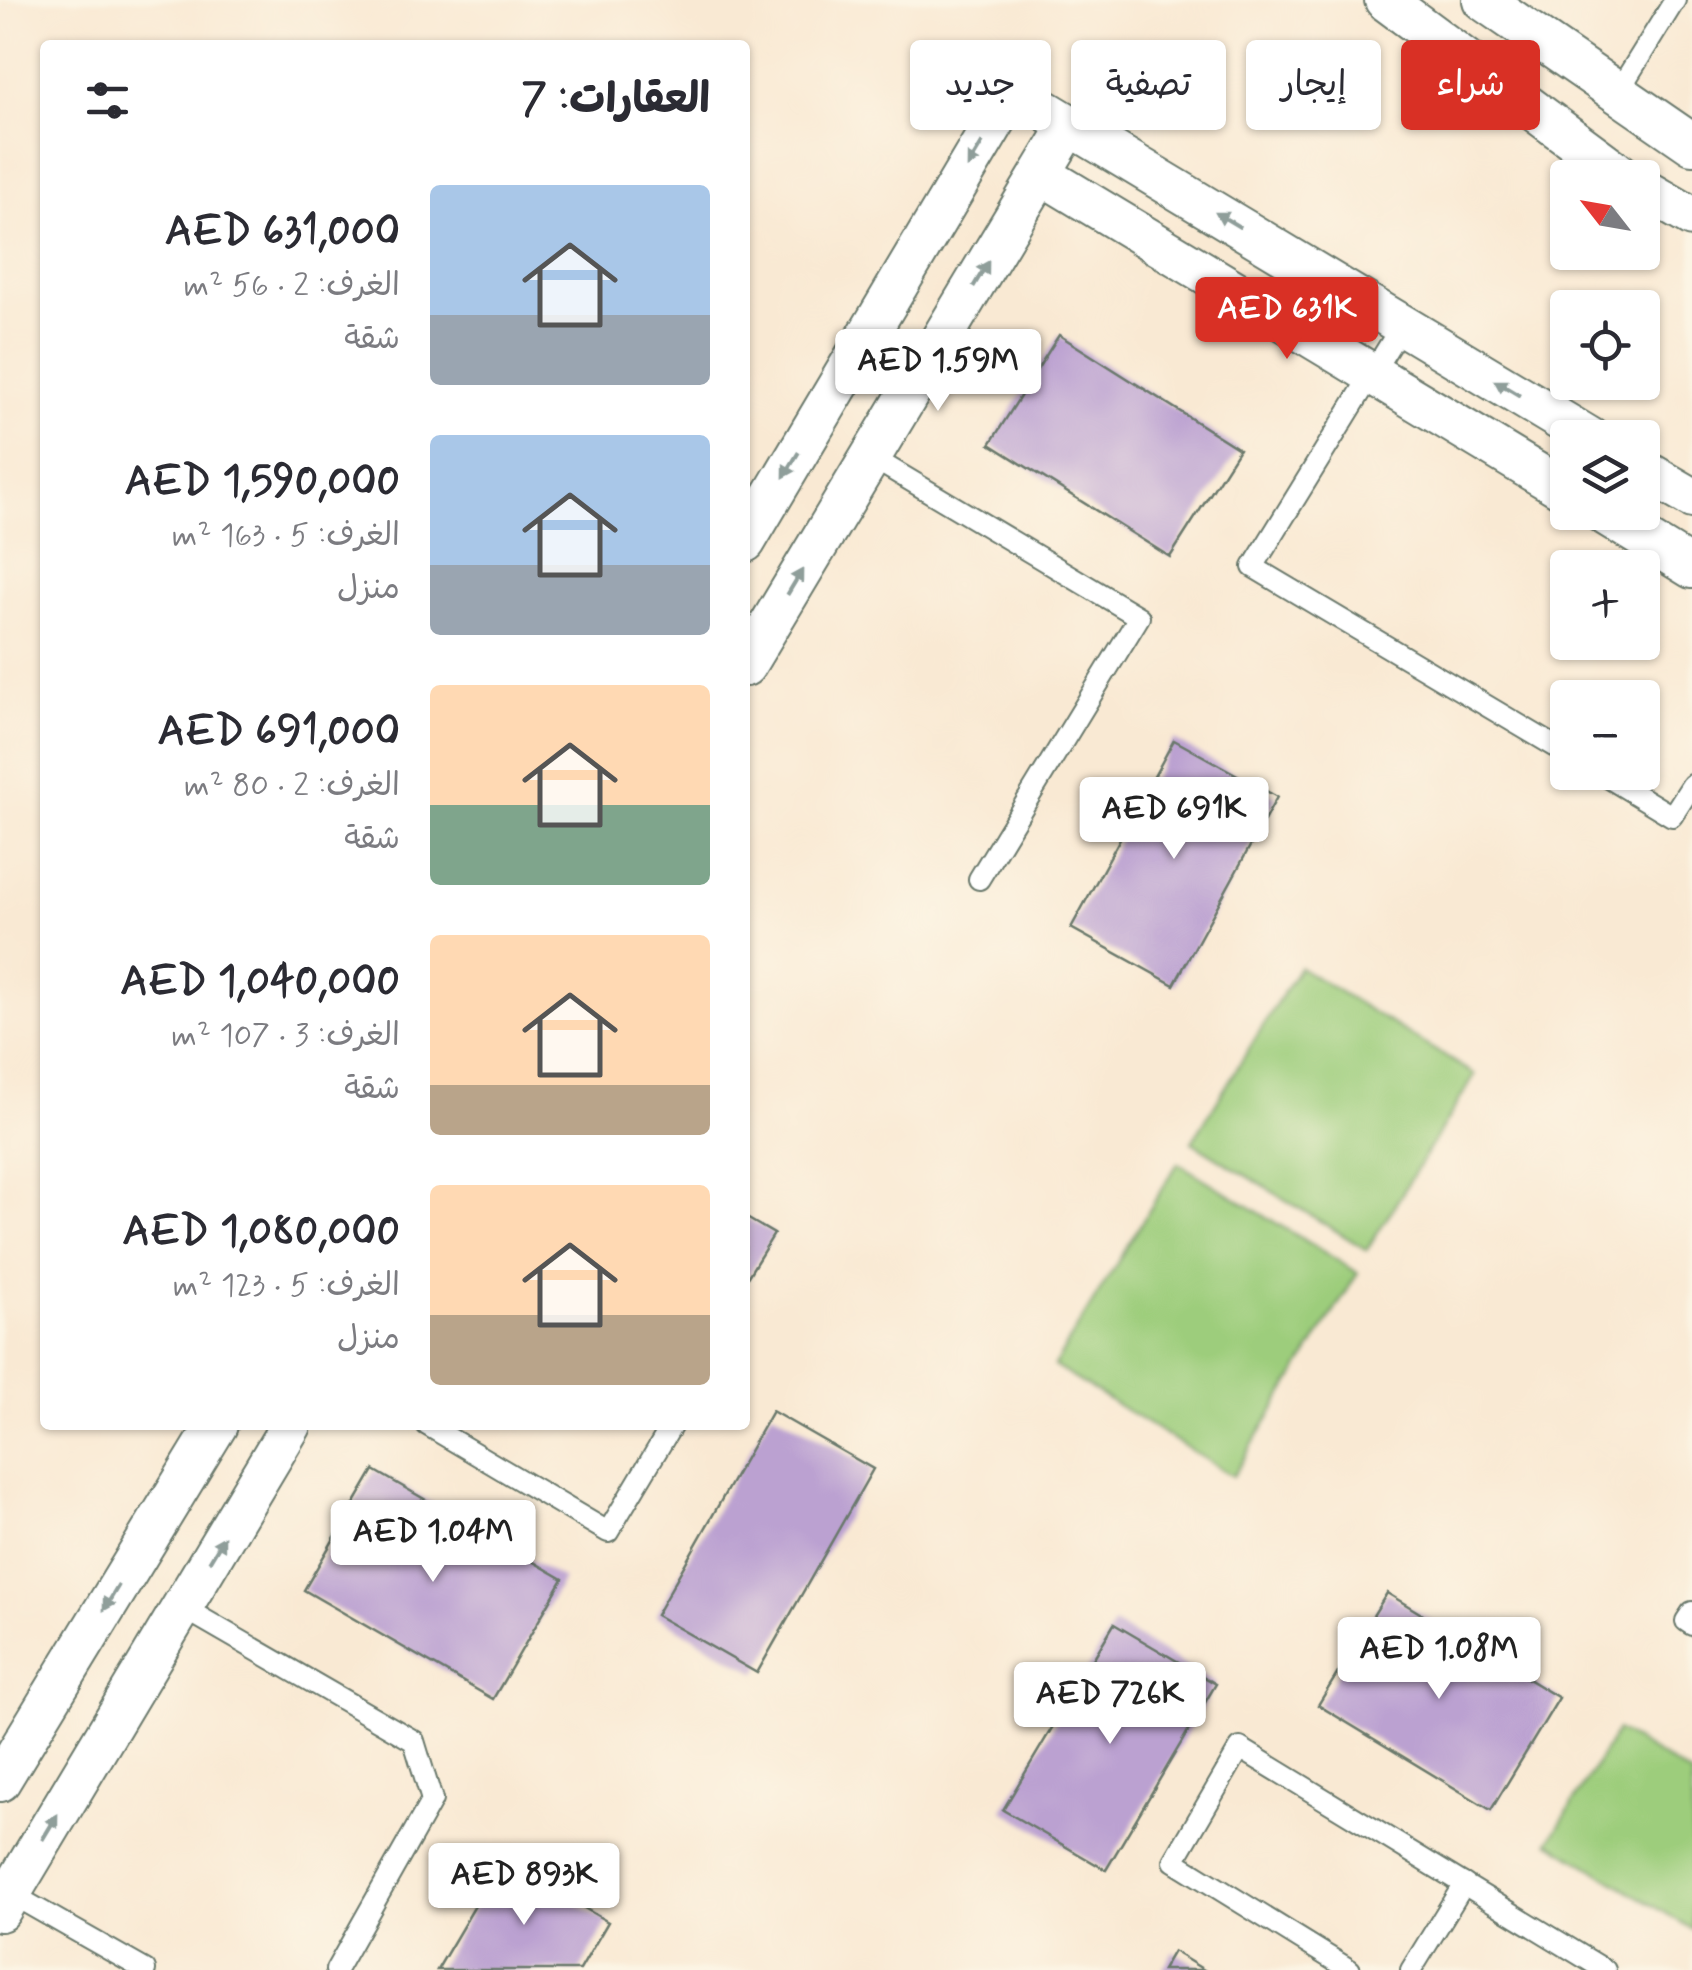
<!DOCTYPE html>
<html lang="ar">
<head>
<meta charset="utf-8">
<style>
	body { margin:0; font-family:Mynerve,"Playpen Sans Arabic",sans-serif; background:#f2f2f3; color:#2b2b33; direction:rtl; height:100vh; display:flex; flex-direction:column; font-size:38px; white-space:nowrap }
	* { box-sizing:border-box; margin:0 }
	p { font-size:32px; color:#7c7c81 }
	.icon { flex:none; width:55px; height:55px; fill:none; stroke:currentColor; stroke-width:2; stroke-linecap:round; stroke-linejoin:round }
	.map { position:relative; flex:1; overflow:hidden; direction:ltr }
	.sheet { position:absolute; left:40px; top:40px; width:710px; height:1390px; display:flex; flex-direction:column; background:#fff; border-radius:10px; box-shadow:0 2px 8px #0004; direction:rtl }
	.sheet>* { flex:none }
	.top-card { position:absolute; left:780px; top:40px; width:760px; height:90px; direction:rtl; display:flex; gap:20px }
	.needle { width:65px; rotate:301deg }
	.tools { position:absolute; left:1550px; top:160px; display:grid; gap:20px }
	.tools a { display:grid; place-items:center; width:110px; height:110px; border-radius:10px; background:#fff; box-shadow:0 2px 8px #0004; font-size:50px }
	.price { position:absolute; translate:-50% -85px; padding:0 22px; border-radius:10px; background:#fff; color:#222; font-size:32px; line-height:65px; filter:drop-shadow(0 2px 5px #0008) }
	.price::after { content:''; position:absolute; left:50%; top:60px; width:30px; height:22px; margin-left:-15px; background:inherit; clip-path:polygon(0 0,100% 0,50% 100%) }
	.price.active { background:#d93025; color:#fff }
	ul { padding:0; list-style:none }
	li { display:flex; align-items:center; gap:30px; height:250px; padding:0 40px }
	li span { display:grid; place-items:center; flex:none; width:280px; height:200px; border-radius:10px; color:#555 }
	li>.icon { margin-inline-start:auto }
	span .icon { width:120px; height:120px; fill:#fffc; stroke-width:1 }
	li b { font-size:42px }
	h2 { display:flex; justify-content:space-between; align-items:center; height:120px; padding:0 40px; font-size:42px }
	.tag { padding:0 35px; border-radius:10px; background:#fff; box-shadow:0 2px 8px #0004; font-size:35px; line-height:90px }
	.tag.active { background:#d93025; color:#fff }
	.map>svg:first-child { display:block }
	.green { fill:#9dcd7c; stroke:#5e8558; stroke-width:2.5 }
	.building { fill:#bba1d1 }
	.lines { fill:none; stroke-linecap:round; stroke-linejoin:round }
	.lane-casing { stroke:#6b796c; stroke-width:24 }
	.street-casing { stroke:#6b796c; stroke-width:44 }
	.lane { stroke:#fff; stroke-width:20 }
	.street { stroke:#fff; stroke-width:40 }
	.oneway { fill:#8f9e9a }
</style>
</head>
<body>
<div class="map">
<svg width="1692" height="1970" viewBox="0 0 1692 1970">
	<rect width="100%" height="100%" fill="#fcf5e5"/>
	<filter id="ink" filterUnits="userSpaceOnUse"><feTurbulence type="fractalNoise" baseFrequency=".01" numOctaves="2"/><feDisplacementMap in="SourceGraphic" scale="20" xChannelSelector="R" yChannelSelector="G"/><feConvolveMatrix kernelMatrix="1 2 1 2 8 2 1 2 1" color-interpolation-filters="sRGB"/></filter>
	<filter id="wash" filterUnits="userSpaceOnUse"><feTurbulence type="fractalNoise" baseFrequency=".0048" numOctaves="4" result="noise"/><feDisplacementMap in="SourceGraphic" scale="40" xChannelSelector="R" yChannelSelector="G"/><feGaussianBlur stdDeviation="2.25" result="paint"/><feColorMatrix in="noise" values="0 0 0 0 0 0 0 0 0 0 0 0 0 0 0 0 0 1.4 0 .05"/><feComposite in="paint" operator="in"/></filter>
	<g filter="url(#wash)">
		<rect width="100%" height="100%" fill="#f9e9d3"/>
		<g class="green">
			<path d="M1299,967l176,108 -108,175 -175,-108z"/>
			<path d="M1178,1163l180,110 -125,203 -179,-110z"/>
			<path d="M1617,1730l75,46v153l-143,-87z"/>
		</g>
		<g id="blocks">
			<g class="building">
				<path d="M1059,335l180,114 -69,108 -180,-113z"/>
				<path d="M1174,740l103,57 -103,188 -103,-57z"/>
				<path d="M745,1217l29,17 -29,47z"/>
				<path d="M772,1411l101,58 -116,204 -101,-58z"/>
				<path d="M374,1470l189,109 -70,120 -189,-109z"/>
				<path d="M1387,1593l172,105 -68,112 -173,-105z"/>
				<path d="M1114,1624l102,60 -110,186 -103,-60z"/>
				<path d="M502,1860l106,62 -28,48h-143z"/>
				<path d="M1173,1951l31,19h-42z"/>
			</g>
		</g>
	</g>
	<g filter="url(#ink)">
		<use href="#blocks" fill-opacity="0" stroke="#6b796c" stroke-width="2.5"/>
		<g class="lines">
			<defs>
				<g id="lane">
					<path d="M1616,95l59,-95"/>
					<path d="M1402,325l-149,242 315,187"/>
					<path d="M871,457l268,160 -160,262"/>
					<path d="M1599,772l73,44 20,-31"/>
					<path d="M427,1425l181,107 64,-107"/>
					<path d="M182,1607l232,134 18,59 -96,170"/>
					<path d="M1692,1612l-6,9 6,4"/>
					<path d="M6,1891l139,79"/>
					<path d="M1350,1970l-176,-109 66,-113 365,222"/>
					<path d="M1411,1970l53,-86"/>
				</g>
				<g id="street">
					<path d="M1385,0l240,178"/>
					<path d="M1483,0l209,144"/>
					<path d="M1041,174l527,318"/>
					<path d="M1642,188l50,29"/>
					<path d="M1642,469l50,29"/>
					<path d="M1601,512l91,56"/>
					<path d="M745,542l268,-451 577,347"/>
					<path d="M745,666l325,-541"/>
					<path d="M0,1781l217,-356"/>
					<path d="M0,1911l291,-486"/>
				</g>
			</defs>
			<use href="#lane" class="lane-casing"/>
			<use href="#street" class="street-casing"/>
			<use href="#lane" class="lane"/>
			<use href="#street" class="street"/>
		</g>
		<defs><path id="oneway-solid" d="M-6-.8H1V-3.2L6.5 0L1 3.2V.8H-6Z" transform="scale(2.5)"/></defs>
		<g class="oneway">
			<use href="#oneway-solid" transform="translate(975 155) rotate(121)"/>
			<use href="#oneway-solid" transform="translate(1228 220) rotate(-149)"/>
			<use href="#oneway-solid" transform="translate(981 274) rotate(-59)"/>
			<use href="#oneway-solid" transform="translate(1507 388) rotate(-149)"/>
			<use href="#oneway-solid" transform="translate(791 465) rotate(121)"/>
			<use href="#oneway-solid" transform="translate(795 582) rotate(-59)"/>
			<use href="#oneway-solid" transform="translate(217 1549) rotate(-59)"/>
			<use href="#oneway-solid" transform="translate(111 1598) rotate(121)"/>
			<use href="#oneway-solid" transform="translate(50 1827) rotate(-59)"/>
		</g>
	</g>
</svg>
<div class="tools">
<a><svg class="needle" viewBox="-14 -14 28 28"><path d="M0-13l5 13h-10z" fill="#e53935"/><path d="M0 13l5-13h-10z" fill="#7c7c81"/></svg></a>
<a><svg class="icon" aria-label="locate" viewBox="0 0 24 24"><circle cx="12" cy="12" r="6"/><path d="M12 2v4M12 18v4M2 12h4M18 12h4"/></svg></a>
<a><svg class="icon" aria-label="layers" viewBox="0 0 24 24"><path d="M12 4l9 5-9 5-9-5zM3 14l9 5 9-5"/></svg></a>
<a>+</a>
<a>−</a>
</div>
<b class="price active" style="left:1287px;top:362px">AED 631K</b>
<b class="price" style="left:938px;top:414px">AED 1.59M</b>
<b class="price" style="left:1174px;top:862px">AED 691K</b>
<b class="price" style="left:433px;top:1585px">AED 1.04M</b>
<b class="price" style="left:1439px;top:1702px">AED 1.08M</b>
<b class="price" style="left:1110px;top:1747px">AED 726K</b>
<b class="price" style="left:524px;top:1928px">AED 893K</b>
<div class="top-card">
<a class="tag active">شراء</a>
<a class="tag">إيجار</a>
<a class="tag">تصفية</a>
<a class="tag">جديد</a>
</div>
<section class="sheet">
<h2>العقارات: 7<svg class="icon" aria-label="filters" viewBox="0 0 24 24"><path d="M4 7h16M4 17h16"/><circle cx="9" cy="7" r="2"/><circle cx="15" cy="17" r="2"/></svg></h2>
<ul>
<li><span style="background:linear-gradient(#a9c7e8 65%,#9aa5b1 0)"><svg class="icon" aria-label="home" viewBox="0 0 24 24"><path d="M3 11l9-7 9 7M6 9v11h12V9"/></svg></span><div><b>AED 631,000</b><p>الغرف: 2 · 56 m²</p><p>شقة</p></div></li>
<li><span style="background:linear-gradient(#a9c7e8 65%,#9aa5b1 0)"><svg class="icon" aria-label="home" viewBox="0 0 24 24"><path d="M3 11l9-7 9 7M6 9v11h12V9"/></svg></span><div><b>AED 1,590,000</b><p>الغرف: 5 · 163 m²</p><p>منزل</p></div></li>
<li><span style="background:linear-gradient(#ffd9b3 60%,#7fa58c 0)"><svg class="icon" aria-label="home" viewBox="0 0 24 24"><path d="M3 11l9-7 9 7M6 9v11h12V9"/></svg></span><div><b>AED 691,000</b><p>الغرف: 2 · 80 m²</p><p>شقة</p></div></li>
<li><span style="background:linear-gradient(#ffd9b3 75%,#b9a48a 0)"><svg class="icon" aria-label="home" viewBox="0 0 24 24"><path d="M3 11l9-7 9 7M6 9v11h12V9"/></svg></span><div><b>AED 1,040,000</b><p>الغرف: 3 · 107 m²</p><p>شقة</p></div></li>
<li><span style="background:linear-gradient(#ffd9b3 65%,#b9a48a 0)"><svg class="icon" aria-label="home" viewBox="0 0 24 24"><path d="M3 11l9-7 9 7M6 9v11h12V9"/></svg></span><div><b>AED 1,080,000</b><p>الغرف: 5 · 123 m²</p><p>منزل</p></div></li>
</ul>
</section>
</div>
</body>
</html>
